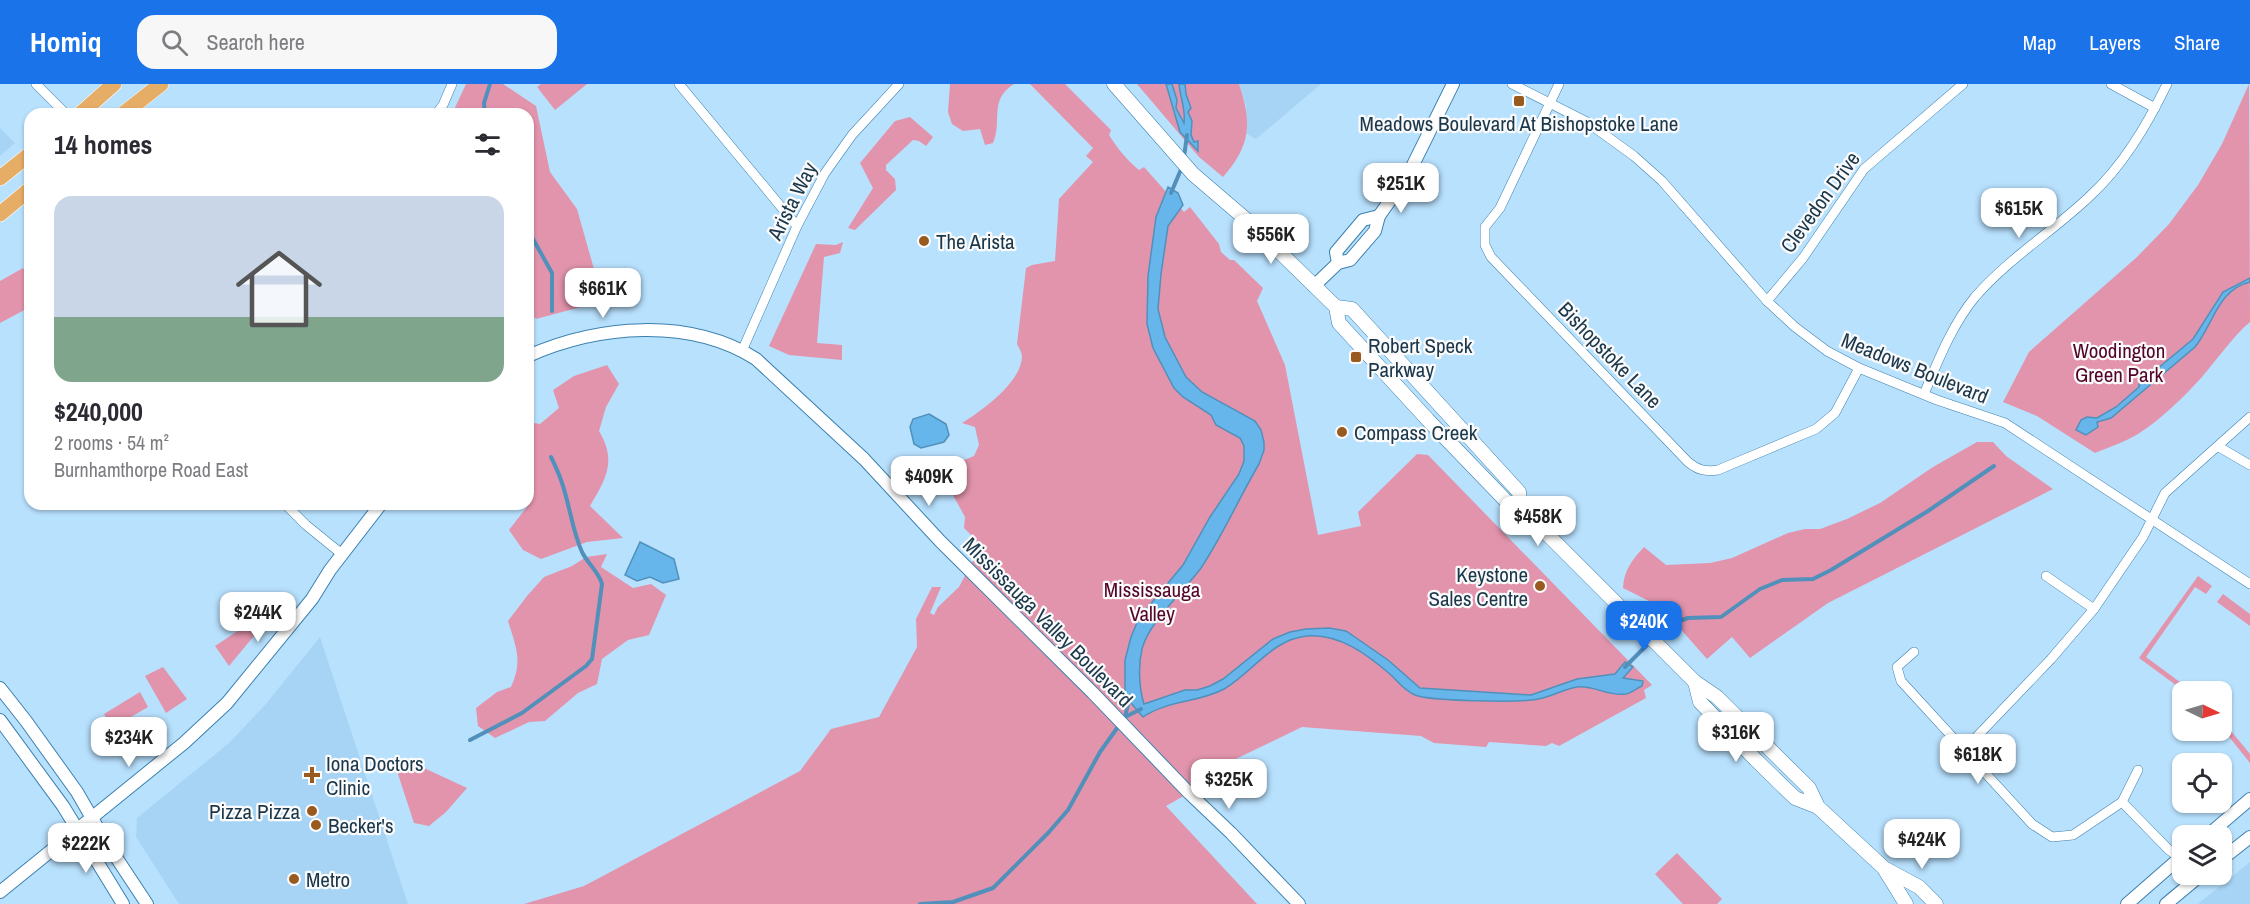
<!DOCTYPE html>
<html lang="en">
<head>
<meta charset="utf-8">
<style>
	body { margin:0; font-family:"Archivo Narrow",sans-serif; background:#f7f7f7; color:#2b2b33; height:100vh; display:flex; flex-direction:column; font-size:22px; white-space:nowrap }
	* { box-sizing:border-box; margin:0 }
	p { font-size:20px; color:#7c7c81 }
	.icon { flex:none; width:33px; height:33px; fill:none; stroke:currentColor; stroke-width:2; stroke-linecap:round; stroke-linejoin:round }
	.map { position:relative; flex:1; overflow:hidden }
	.sheet { position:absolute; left:24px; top:24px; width:510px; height:402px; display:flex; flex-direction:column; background:#fff; border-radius:18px; box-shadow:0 2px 4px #0004 }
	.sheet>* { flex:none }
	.needle { width:39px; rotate:95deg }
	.controls { position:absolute; left:2172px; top:597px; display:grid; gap:12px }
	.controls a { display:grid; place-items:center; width:60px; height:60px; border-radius:12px; background:#fff; box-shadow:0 2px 4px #0004; font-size:30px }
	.price { position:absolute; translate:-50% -51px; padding:0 14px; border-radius:12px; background:#fff; color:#222; font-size:20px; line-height:39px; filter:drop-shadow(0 2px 3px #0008) }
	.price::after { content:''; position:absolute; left:50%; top:36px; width:18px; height:14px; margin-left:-9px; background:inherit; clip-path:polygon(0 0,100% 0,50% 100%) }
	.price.current { background:#1a73e8; color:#fff }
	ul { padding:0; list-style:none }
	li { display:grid; align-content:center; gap:12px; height:318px; padding:0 30px }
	li span { display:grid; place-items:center; height:186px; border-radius:18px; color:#555 }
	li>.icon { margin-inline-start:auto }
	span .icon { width:108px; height:108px; fill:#fffc; stroke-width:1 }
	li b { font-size:26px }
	h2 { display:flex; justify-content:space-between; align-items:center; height:72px; padding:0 30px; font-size:26px }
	header { display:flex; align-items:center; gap:36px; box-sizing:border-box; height:84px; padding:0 30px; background:#1a73e8; color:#fff }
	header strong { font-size:28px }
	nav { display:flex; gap:33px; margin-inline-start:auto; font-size:21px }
	.search { width:420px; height:54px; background:#f7f7f7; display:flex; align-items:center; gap:15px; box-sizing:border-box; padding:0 21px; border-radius:18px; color:#7c7c81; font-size:22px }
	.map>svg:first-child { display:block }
	.built { fill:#a7d4f5 }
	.green { fill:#e294ac }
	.water { fill:#67b6eb; stroke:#5090bb; stroke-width:1.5 }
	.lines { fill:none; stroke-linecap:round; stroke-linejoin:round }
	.stream { stroke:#5090bb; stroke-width:4 }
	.minor-casing { stroke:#3b81ae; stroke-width:10 }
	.tertiary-casing { stroke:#3b81ae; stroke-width:14 }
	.secondary-casing { stroke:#3b81ae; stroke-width:15 }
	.primary-casing { stroke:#fff; stroke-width:16 }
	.minor { stroke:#fff; stroke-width:9 }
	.tertiary { stroke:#fff; stroke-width:12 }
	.secondary { stroke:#fff; stroke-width:14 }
	.primary { stroke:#e6ad67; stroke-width:15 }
	.poi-dot { fill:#985a1f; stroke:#fbfbfb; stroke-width:2 }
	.labels { text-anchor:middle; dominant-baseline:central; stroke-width:4.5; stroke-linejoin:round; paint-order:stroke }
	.poi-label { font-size:21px; fill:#1a374b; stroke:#fbfbfb; text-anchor:start }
	.street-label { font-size:21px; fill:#1a374b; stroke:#fbfbfb }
	.park-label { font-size:21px; fill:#530529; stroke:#fbfbfb }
</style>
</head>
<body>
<header>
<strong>Homiq</strong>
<div class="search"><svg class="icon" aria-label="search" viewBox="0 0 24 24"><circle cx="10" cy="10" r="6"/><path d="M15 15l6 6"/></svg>Search here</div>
<nav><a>Map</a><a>Layers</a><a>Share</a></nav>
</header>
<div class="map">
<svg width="2250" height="820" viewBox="0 0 2250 820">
	<rect width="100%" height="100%" fill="#b8e1fe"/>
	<g class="built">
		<path d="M1239,0h82l-65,55 -9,-5 -1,-28z"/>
		<path d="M0,44l15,15 -15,13z"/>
		<path d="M320,553l88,267h-229l-43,-67 1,-19 92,-75 36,-38z"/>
		<path d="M2250,778v42h-52z"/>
	</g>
	<g class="green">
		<path d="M466,0h37l33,22 14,66 27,37 26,92 -67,18 -8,-10v-195h-76z"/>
		<path d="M541,0h46l-32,26 -18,-23z"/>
		<path d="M950,0h64c-26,16 -11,36 -21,59l-8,2 -5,-16 -17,2 -11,-7 -4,-12z"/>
		<path d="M1030,0h35l46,46 -2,5c8,13 18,25 30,35l5,-3 40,45 6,-5 29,37 2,8 9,8h4l29,28 -6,13 28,64 33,170 43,-9 -3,-14 59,-58 11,1 224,230 -8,5 2,8 -87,48 -7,-3 -6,3 -57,-4 -3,5 -52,-4 -13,-7 -119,-9 -85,41 -28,25 -23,13 91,98h-733l60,-18 216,-115 31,-42 48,-12 38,-70 -1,-28 16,-32h9l-11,26 4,2 4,-8 21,-20 22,-42 -17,-17 1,-11 -12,-22 -21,-5 -5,-15 47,-19 5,-11 -4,-18 -13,-4c20,-12 59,-41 60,-66 0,-5 -3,-9 -5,-13l9,-76 6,-3 23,-4 4,-62 34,-37 -7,-6 7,-8z"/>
		<path d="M1137,0h102c13,39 12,61 -16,93l-24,-20z"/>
		<path d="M2249,0l1,238c-17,14 -34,39 -49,56 -19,21 -40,41 -63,56 -13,8 -29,13 -43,19l-58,-37 -34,-14 26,-50 108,-95 32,-33 29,-39 24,-41z"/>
		<path d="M910,33l23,20 -7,9 -7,-5 -6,-1 -27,25v5l9,9 1,11 -41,40 -7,-2 25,-40 -13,-25 35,-42z"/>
		<path d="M843,158l-3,11 -16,4 -7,86 25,2v15l-53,-5 -20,-9 47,-102 20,1z"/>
		<path d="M23,184l7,13v26l-30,16v-42z"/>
		<path d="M607,281l12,19 -13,23 -7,24c18,30 7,48 -9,75l33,32 -36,4 -46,17 -18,-9 -14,-20 21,-27 -2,-81 12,2 19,-16 -6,-18 21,-14z"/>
		<path d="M1977,358h16l13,14 47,33 -225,114 -78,55 -18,-21 -25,22 -46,-52 -38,-19c1,-18 9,-28 21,-41l22,18 44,-2 22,-5 56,-25 17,-4h15l27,-10 33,-16 53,-36z"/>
		<path d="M607,470l-6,13 32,21 18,-4 15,11 -17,40 -21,5 -26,19 -5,25 -19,9 -33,28 -16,1 -34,16 -17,-12 -2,-18 21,-16 14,-5c12,-26 5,-40 -3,-66l19,-25 17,-19 28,-11 14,-9z"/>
		<path d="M2198,492l14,10 -6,8 -11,-7 -49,70 46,34h-8l-45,-33z"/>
		<path d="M2223,510l27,20v12l-33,-24z"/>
		<path d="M262,531l7,3 -40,48 -14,-20z"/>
		<path d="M163,583l24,32 -21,14 -21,-37z"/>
		<path d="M140,608l8,15 -36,21 -8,-14z"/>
		<path d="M2222,636l28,34v9l-28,-35z"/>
		<path d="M411,678l56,26 -21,24 -17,14 -15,-3 -18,-55z"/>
		<path d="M1677,769l45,46 -5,5h-34l-28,-30z"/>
	</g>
	<g class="water">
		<path d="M1166,0h6l5,16 -1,8 8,15c2,-13 -4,-26 -5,-39h6l1,10 5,14 -3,4 4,9 -1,14 3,7 4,-1v10l-18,-19z"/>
		<path d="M1168,103l10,6 5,12 -15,21 -7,48 -3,35 7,28 21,40 16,15 53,29 6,9 3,12v8l-5,14c-20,34 -36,71 -58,104 -17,23 -52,54 -59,81 -4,17 -3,39 2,55l41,-14h12l13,-4 13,-7 50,-40 17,-7 16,-3 23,-1 17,3 42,29 32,28 111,7 46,-16 38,-5 10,-12 8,5 -10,11 20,3 -1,5c-5,2 -11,7 -16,8 -17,3 -32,-9 -49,-7 -13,2 -26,10 -39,12 -17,4 -109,2 -123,-4 -9,-3 -17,-13 -24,-20 -23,-20 -52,-42 -84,-39 -35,3 -55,37 -83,53 -26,14 -56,11 -81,28l-18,-21v-36l6,-23 8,-19 44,-53 27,-48 29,-43 5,-13v-15l-4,-8 -24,-13 -5,-10 -28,-18 -9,-9 -21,-40 -6,-24 1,-48 8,-59z"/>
		<path d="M2250,194v4c-32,7 -37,43 -55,65l-84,71 -14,4 1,5 -12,8 -10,-5 5,-10 6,-3 10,1 19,-11 23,-20v-3l54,-45 30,-47z"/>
		<path d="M929,330l17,10 3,11 -5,7 -23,6 -7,-4 -4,-17 3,-8z"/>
		<path d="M640,458l34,17 5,20 -16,4 -13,-6 -13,4 -12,-6z"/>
	</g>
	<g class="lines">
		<g class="stream">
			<path d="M485,30l-1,-11 6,-19"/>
			<path d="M1184,73l3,-22"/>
			<path d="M1171,109l11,-26"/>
			<path d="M528,146l24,43v38"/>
			<path d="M1625,583l41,-41 22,-8 33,-1 39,-28 22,-9 31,-1 18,-9 97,-59 66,-45"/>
			<path d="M1125,633l16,-8"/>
			<path d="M470,656l52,-27 64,-47 6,-7 10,-75c-3,-12 -14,-20 -20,-32 -10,-22 -12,-46 -20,-69 -3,-9 -7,-18 -11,-26"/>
			<path d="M920,820l33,-2 40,-14 56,-56 19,-22 32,-58 25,-35 5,-21"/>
		</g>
		<defs>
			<g id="minor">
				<path d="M36,0l30,30"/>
				<path d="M679,0l118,142"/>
				<path d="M1512,0l75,38 47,34 28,25 105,120 28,26 32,24 32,17 78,32 68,23 245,161"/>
				<path d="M1559,0l-59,124 -15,19v18l6,12 197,205c10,8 17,10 30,8l98,-41 19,-16 24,-45"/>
				<path d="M2111,0l44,24"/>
				<path d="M436,30l7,-9 9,-21"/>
				<path d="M1767,217l36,-43 61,-89 99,-85"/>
				<path d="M742,267l55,-125 28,-53 27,-38 47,-51"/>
				<path d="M1924,310c14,-33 28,-69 51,-97 33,-38 78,-66 114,-100 34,-31 58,-72 78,-113"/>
				<path d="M2219,363l31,18"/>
				<path d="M285,420l21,21 37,30"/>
				<path d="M2046,492l48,33"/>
				<path d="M1914,568l-17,15 4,14 131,143 20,13 21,-2 49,-33 16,-32"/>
				<path d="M1964,666l87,-91 43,-50 49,-72 22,-44 85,-76"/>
				<path d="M2122,718l47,48 11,8"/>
			</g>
			<g id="tertiary">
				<path d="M1338,179l-2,-11 27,-32 16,-4"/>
				<path d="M1314,202l24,-23 12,-3 25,-29 4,-15 29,-41 45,-91"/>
				<path d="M528,272c70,-31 161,-39 228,3l108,100 76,82 153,152 96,100 42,40 68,71"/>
				<path d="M0,604l26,33 51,71 27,47 43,65"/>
				<path d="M0,636l63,86 60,98"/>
				<path d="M2207,752l43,-37"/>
				<path d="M2222,775l28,-22"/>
				<path d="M0,808l184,-149 43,-40 85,-104 18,-29 51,-66"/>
				<path d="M2127,820l55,-48"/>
				<path d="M2166,820l36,-30"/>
			</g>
			<g id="secondary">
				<path d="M1114,0l79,90 56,48 87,85 3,16 89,97 80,83 13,5 174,174 22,15 92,91 9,19 66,61 35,19 17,17"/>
				<path d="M1336,223l16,2 167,183 2,16"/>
				<path d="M1695,598l5,20 56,58 39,38 23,9"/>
				<path d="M1885,786l21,34"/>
			</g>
			<g id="primary">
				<path d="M80,30l34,-30"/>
				<path d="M123,30l38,-30"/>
				<path d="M0,94l30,-24"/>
				<path d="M0,130l30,-25"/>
			</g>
		</defs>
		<use href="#minor" class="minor-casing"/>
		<use href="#tertiary" class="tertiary-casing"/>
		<use href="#secondary" class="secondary-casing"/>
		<use href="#primary" class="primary-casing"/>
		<use href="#minor" class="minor"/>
		<use href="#tertiary" class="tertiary"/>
		<use href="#secondary" class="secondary"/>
		<use href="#primary" class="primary"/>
	</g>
	<g class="poi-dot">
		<rect x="1513" y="11" width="12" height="12" rx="3"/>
		<circle cx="924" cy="157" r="6"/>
		<rect x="1350" y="267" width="12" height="12" rx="3"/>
		<circle cx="1342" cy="348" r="6"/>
		<circle cx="1540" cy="502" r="6"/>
		<path d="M309 682h6v6h6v6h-6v6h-6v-6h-6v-6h6z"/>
		<circle cx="312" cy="727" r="6"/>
		<circle cx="316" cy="741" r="6"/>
		<circle cx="294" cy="795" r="6"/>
	</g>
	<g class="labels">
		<g class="poi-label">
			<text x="1519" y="39" text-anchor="middle">Meadows Boulevard At Bishopstoke Lane</text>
			<text x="936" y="157">The Arista</text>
			<text x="1368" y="261">Robert Speck<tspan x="1368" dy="24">Parkway</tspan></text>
			<text x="1354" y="348">Compass Creek</text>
			<text x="1528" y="490" text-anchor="end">Keystone<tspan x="1528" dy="24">Sales Centre</tspan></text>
			<text x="326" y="679">Iona Doctors<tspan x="326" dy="24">Clinic</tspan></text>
			<text x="300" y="727" text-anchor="end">Pizza Pizza</text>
			<text x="328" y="741">Becker's</text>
			<text x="306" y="795">Metro</text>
		</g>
		<g class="street-label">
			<text transform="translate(792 117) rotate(-63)">Arista Way</text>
			<text transform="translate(1820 118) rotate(-54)">Clevedon Drive</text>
			<text transform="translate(1610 271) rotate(46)">Bishopstoke Lane</text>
			<text transform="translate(1915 284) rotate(22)">Meadows Boulevard</text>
			<text transform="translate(1048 538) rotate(45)">Mississauga Valley Boulevard</text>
		</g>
		<g class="park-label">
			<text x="2119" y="266">Woodington<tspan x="2119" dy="24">Green Park</tspan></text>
			<text x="1152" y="505">Mississauga<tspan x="1152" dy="24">Valley</tspan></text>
		</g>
	</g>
</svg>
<div class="controls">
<a><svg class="needle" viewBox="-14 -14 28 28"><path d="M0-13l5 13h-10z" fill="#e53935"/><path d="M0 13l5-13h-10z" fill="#7c7c81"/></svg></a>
<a><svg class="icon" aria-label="locate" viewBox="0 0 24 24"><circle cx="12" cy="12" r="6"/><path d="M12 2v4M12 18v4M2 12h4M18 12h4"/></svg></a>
<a><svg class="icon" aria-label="layers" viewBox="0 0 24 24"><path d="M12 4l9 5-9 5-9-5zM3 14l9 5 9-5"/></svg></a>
</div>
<b class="price" style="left:1401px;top:130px">$251K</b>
<b class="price" style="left:2019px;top:155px">$615K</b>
<b class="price" style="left:1271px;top:181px">$556K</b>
<b class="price" style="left:603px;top:235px">$661K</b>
<b class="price" style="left:929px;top:423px">$409K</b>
<b class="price" style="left:1538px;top:463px">$458K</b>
<b class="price" style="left:258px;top:559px">$244K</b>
<b class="price current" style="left:1644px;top:568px">$240K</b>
<b class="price" style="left:1736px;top:679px">$316K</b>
<b class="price" style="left:129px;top:684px">$234K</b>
<b class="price" style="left:1978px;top:701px">$618K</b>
<b class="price" style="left:1229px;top:726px">$325K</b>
<b class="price" style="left:1922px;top:786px">$424K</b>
<b class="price" style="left:86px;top:790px">$222K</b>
<section class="sheet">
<h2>14 homes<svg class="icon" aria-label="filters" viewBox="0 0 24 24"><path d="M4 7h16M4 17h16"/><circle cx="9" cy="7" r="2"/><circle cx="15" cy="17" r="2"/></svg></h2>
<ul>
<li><span style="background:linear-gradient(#c9d6e8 65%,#7fa58c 0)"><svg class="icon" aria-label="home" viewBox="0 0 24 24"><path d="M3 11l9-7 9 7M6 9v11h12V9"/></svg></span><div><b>$240,000</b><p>2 rooms · 54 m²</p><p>Burnhamthorpe Road East</p></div></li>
</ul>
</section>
</div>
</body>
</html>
